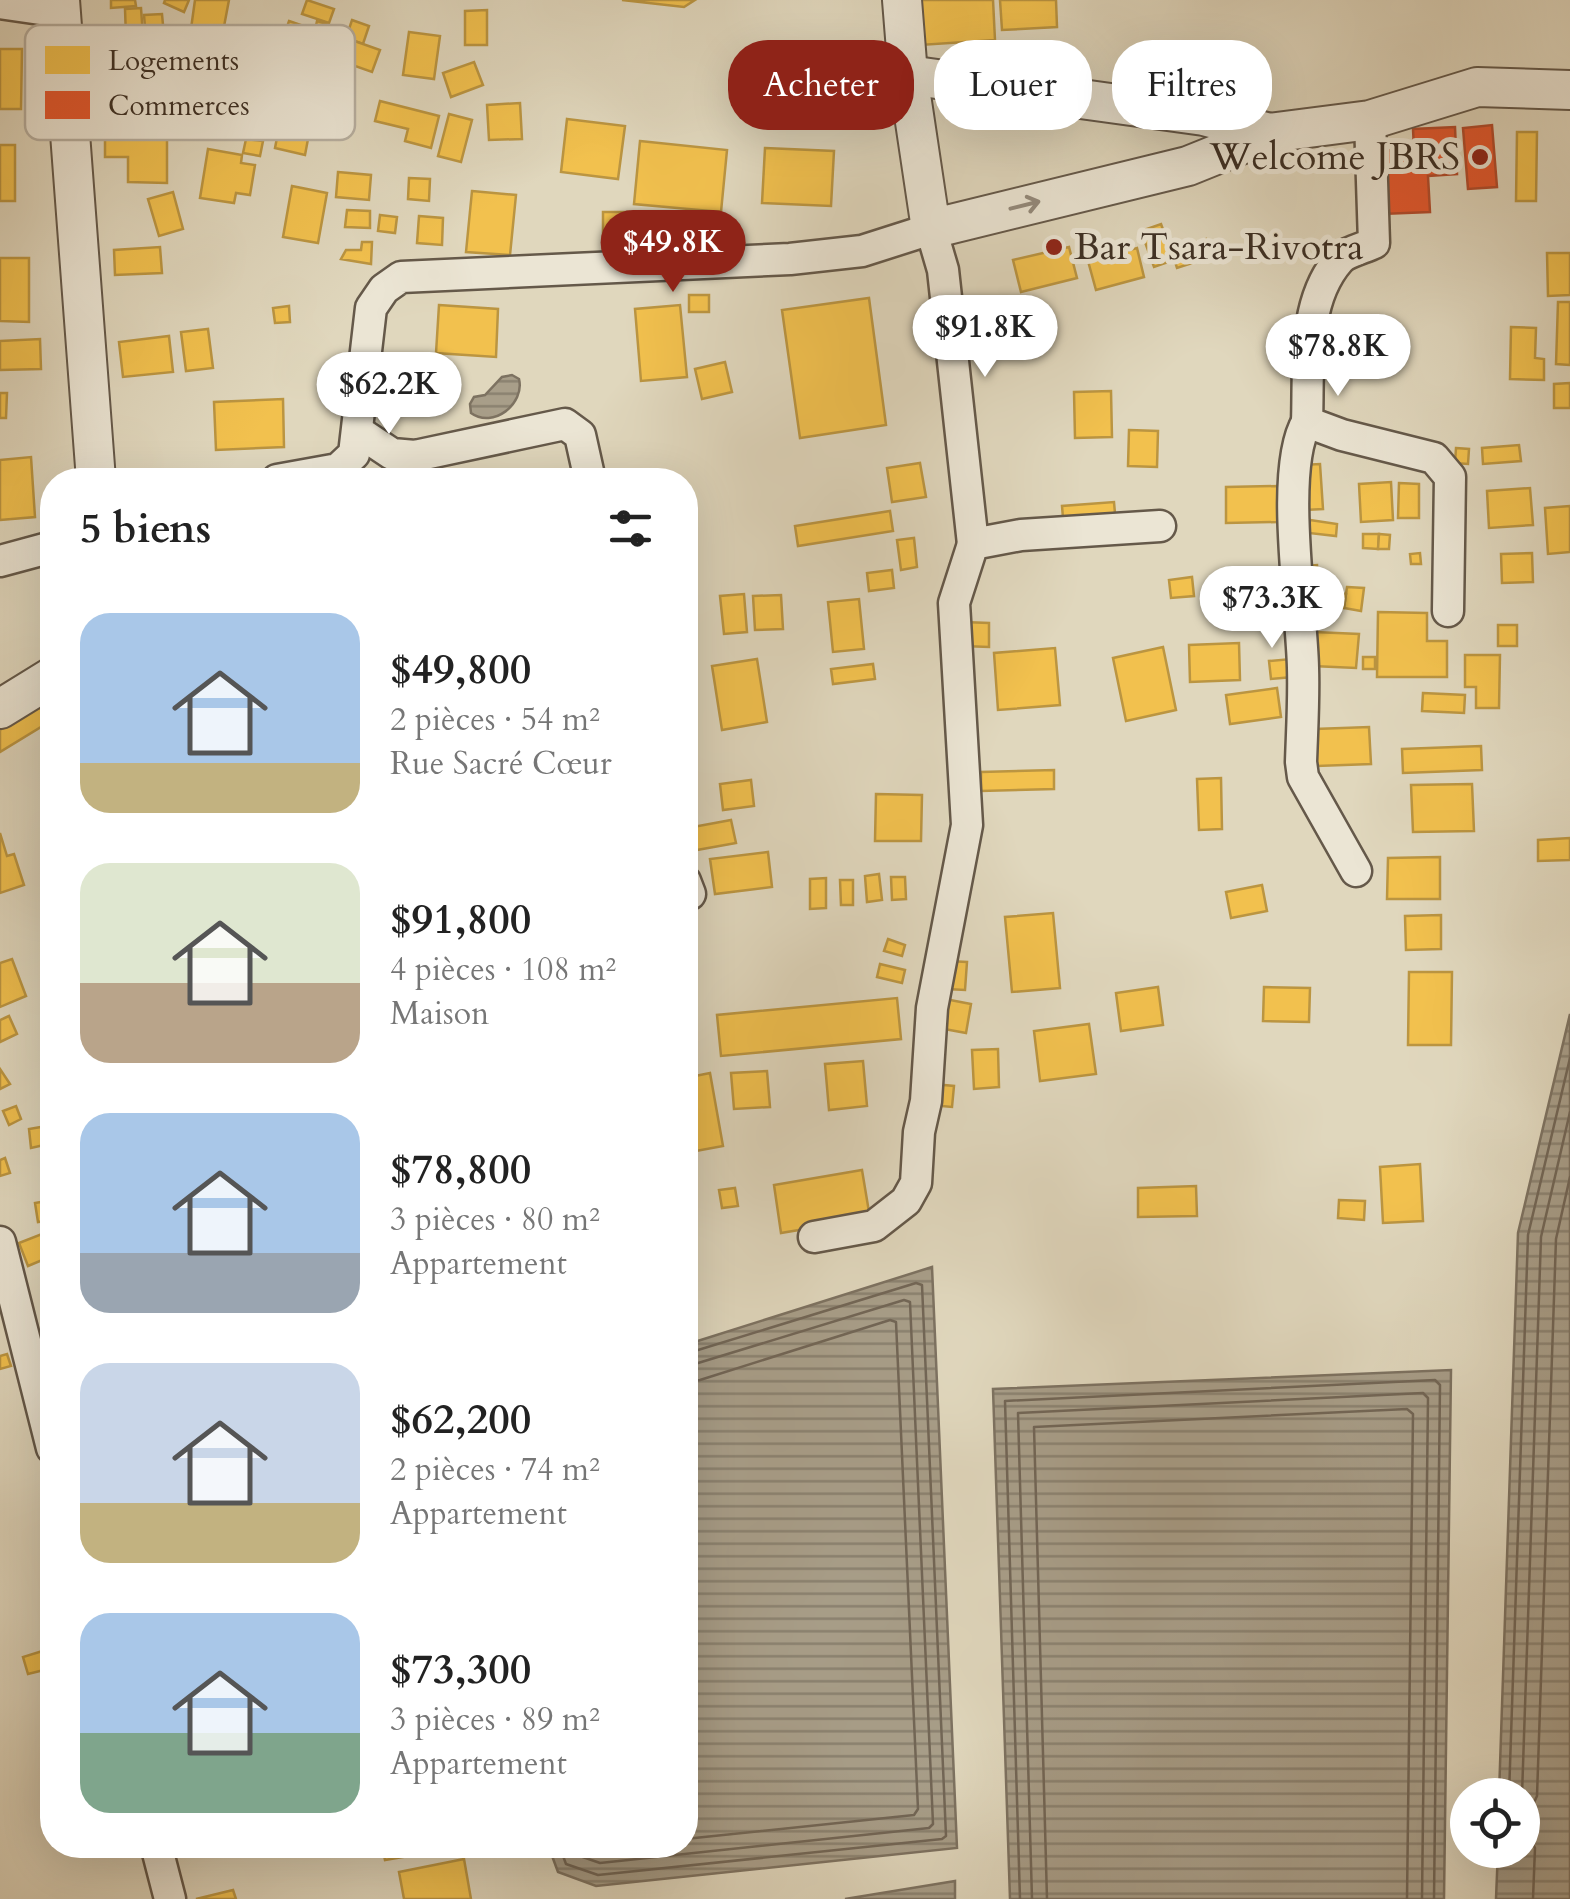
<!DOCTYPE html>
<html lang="fr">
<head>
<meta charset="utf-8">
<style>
	body { margin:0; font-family:Cardo,serif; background:#f6f6f6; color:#222; height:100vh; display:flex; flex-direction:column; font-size:38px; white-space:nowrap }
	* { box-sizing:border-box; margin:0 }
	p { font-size:32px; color:#767676 }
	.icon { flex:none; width:55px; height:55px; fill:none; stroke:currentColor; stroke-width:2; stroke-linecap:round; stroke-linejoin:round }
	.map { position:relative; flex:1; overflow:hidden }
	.drawer { position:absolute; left:40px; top:468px; width:658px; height:1390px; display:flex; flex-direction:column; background:#fff; border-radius:40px; box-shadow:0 10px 40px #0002 }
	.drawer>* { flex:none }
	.banner { position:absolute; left:728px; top:40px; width:692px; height:90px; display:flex; gap:20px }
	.buttons { position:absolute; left:1450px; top:1778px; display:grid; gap:20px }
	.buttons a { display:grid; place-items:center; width:90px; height:90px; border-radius:50%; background:#fff; box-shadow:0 10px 40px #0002; font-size:50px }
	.price { position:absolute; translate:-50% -85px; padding:0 22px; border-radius:35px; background:#fff; color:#222; font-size:32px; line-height:65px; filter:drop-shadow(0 2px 5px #0008) }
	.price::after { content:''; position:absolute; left:50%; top:60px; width:30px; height:22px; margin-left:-15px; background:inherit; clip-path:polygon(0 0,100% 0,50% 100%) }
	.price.on { background:#8f2418; color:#fff }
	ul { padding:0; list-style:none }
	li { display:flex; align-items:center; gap:30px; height:250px; padding:0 40px }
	li span { display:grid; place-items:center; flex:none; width:280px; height:200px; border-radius:30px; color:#555 }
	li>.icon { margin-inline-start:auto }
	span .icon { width:120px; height:120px; fill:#fffc; stroke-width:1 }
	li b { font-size:42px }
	h2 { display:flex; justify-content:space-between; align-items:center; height:120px; padding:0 40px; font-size:42px }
	.pill { padding:0 35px; border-radius:40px; background:#fff; box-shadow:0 10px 40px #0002; font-size:35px; line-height:90px }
	.pill.on { background:#8f2418; color:#fff }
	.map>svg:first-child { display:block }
	.water { fill:url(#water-rules); stroke:#7d7261; stroke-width:2.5 }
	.homes { fill:#f2c14e; stroke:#bb9541; stroke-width:2.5 }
	.shops { fill:#e4572e; stroke:#b24b2b; stroke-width:2.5 }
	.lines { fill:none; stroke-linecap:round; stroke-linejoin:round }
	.shore { stroke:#726656; stroke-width:2.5 }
	.minor-casing { stroke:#65594a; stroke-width:35 }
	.tertiary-casing { stroke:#65594a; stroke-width:42 }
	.minor { stroke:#ebe5d4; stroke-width:30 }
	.tertiary { stroke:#ebe5d4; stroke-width:38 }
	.oneway { stroke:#948a7c }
	.poi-dot { fill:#8f2418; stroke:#ebe5d4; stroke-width:4 }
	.labels { text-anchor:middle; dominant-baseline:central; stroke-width:10; stroke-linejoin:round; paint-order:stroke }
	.poi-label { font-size:38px; fill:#3c2f24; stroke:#ebe5d4; text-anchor:end }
	.key { fill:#ebe5d4; stroke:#b6ae9f; stroke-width:2.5 }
	.key-label { font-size:28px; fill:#3c2f24 }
</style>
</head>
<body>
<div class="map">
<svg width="1570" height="1899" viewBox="0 0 1570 1899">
	<defs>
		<pattern id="water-rules" width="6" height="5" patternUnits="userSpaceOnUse" patternTransform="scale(2.5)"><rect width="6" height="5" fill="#a89e89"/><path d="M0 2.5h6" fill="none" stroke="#8a8170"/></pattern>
	</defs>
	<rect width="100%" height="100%" fill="#e0d7bd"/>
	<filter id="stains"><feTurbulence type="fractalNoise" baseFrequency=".002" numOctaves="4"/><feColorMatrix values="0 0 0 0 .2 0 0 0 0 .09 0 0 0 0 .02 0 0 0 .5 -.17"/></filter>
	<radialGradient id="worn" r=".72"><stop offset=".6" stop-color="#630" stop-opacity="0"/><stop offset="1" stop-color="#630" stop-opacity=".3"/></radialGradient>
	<g class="water">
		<path d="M512,375l7,4c6,25 -26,50 -48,34l-1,-9 4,-7 11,-2 17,-18z"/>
		<path d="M1570,1014v885h-74l2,-49h24v-55h-23l19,-562z"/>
		<path d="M932,1267l25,581 -361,38 -38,-14 -10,-27h137v-500z"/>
		<path d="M1451,1370l-7,529h-434l-17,-510z"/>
		<path d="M955,1881v18h-110z"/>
	</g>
	<g class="homes">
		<path d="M111,0h24l1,6 -25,2z"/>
		<path d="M165,0h24l-5,12 -20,-9z"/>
		<path d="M195,0h34l-11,58 -39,11 -6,-13 15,-6z"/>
		<path d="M307,0l27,9 -5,14 -27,-9z"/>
		<path d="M622,0h73l-11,7z"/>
		<path d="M918,0h75l2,40 -75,5z"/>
		<path d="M1000,0h56l1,27 -55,3z"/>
		<path d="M141,8l2,28 -17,1 -1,-28z"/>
		<path d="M487,10v35h-22v-34z"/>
		<path d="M162,14l2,22 -18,2 -2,-23z"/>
		<path d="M352,20l17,6 -6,18 -17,-6z"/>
		<path d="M289,21l44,15 -9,26 -44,-15z"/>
		<path d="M317,21l19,6 -3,9 -18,-6z"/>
		<path d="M409,32l31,4 -6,43 -31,-4z"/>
		<path d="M346,38l34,12 -8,22 -34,-12z"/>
		<path d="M0,49h22l-1,60h-21z"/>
		<path d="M474,62l9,23 -32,12 -8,-24z"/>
		<path d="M285,96l30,6 -10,53 -30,-7z"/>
		<path d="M380,101l59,15 -8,32 -26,-7 3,-12 -33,-8z"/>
		<path d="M520,103l2,36 -33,1 -2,-35z"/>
		<path d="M449,114l23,6 -11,42 -23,-6z"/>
		<path d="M567,119l58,7 -7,53 -57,-7z"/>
		<path d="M1517,132h20l-1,69h-20z"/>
		<path d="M105,136h62v47l-39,-1v-25h-23z"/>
		<path d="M246,139l17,2 -3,15 -17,-3z"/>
		<path d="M640,141l87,9 -6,62 -87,-8z"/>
		<rect x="0" y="145" width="15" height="56"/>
		<path d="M765,148l69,3 -3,55 -69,-3z"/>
		<path d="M208,149l34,6 -1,8 14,2 -5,30 -14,-2 -2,10 -34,-5z"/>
		<path d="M338,172l33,3 -2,25 -33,-3z"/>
		<path d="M409,178l21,1 -1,22 -21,-2z"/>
		<path d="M292,186l35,7 -9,50 -35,-6z"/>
		<path d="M472,191l44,4 -6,60 -44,-3z"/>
		<path d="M173,192l10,37 -24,7 -11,-37z"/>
		<path d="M347,210l23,1v17l-25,-1z"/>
		<rect x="603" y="212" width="26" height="38"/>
		<path d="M380,215l17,2 -2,16 -17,-2z"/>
		<path d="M419,216l24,2 -1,27 -25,-2z"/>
		<path d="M1161,224l13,36 -20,7 -13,-36z"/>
		<path d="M1206,239l5,18 -34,11 -6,-19z"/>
		<path d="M362,242h10l-1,22 -30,-5 5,-9h15z"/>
		<path d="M160,247l2,26 -47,2 -1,-25z"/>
		<path d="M1069,247l8,31 -56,14 -8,-32z"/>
		<path d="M1137,248l7,29 -48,13 -8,-29z"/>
		<path d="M1547,253h23v42l-22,1z"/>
		<path d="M0,258h29v64l-29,-1z"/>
		<rect x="689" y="295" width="20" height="17"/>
		<path d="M869,298l17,127 -86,13 -18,-128z"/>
		<path d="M1558,302h12v63l-14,-1z"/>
		<path d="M439,305l59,4 -2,48 -60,-4z"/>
		<path d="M680,305l7,72 -46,4 -6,-72z"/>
		<path d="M289,306l1,16 -15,1 -2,-15z"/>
		<path d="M1511,327l25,1 -1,30 9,1v21l-34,-1z"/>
		<path d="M208,329l5,39 -27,3 -5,-39z"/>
		<path d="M169,336l4,36 -50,5 -4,-35z"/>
		<path d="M40,339l1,30 -41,1v-29z"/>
		<path d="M725,362l7,30 -30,7 -7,-30z"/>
		<path d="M1570,383v25h-16v-24z"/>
		<path d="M1111,391l1,46 -37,1 -1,-46z"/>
		<path d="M0,393h7l-1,25h-6z"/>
		<path d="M283,399l1,48 -68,3 -2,-48z"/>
		<path d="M1129,430l29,1 -1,36 -29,-1z"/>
		<path d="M1519,445l2,16 -38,3 -1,-16z"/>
		<path d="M1456,448l13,1 -1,15 -13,-1z"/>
		<path d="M31,457l4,60 -35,3v-60z"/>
		<path d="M920,463l6,34 -34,5 -5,-34z"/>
		<path d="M1320,464l3,45 -18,1 -3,-45z"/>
		<path d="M1391,482l2,38 -32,2 -2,-38z"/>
		<path d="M1399,483l20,1v34h-21z"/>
		<path d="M1278,486v36l-52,1v-36z"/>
		<path d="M1530,488l3,37 -44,3 -2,-37z"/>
		<path d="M1114,502l2,23 -52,5 -2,-24z"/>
		<path d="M1570,506v46l-22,2 -3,-46z"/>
		<path d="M890,511l3,20 -95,15 -3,-20z"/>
		<path d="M1310,520l27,4 -1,12 -27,-3z"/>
		<path d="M1363,534h16l-1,15 -15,-1z"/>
		<path d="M1379,534l11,1 -1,14h-11z"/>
		<path d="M914,538l3,29 -16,3 -4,-30z"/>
		<path d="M1420,553l1,11h-10l-1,-10z"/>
		<path d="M1532,553l1,29 -31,1 -1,-29z"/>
		<path d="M1317,565l2,19 -11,1 -2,-19z"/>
		<path d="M892,570l2,18 -25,3 -2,-18z"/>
		<path d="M1192,577l2,19 -23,2 -2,-18z"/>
		<path d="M1253,586l1,17 -27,2 -1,-17z"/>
		<path d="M1280,586l2,18 -16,2 -2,-19z"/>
		<path d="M1347,587l17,1 -3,23 -17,-3z"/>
		<path d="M1331,592l15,2 -2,14 -15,-1z"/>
		<path d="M744,594l3,38 -23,2 -4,-38z"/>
		<path d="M781,595l2,34 -28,1 -2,-34z"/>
		<path d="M859,599l5,50 -31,3 -5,-50z"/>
		<path d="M1378,612l49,1v28h20v36h-70z"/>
		<path d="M963,622l26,1v24l-26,-1z"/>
		<rect x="1498" y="625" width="19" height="21"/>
		<path d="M1314,632l45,2 -3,34 -43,-2z"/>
		<path d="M1239,643l1,37 -50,2 -1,-37z"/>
		<path d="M1163,647l13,63 -50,11 -13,-63z"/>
		<path d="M1055,648l5,57 -62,5 -4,-57z"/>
		<path d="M1465,655h35l-1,53h-23v-21h-11z"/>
		<rect x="1363" y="657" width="12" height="12"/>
		<path d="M757,659l10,63 -45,8 -10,-64z"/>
		<path d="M1291,659l2,18 -22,2 -2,-18z"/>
		<path d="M873,664l2,15 -42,5 -2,-15z"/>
		<path d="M1277,688l4,29 -51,7 -4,-29z"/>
		<path d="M1423,693l42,2 -1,18 -42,-2z"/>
		<path d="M39,706l10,16 -49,30v-22z"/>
		<path d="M1369,727l2,37 -54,2 -2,-37z"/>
		<path d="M1481,746l1,24 -79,3 -1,-24z"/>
		<path d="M1054,770v19l-73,2v-19z"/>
		<path d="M1221,778l1,51 -23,1 -2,-51z"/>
		<path d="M751,780l3,26 -31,4 -3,-26z"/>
		<path d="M1472,784l2,47 -61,1 -2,-47z"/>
		<path d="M876,794l46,1 -1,46h-46z"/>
		<path d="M731,820l5,23 -39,7 -4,-23z"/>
		<path d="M0,833l7,23 7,-2 10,31 -24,8z"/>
		<path d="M1570,838v22l-32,1v-21z"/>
		<path d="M768,852l4,35 -57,7 -5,-35z"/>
		<path d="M1440,857v42h-53l1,-41z"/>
		<path d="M879,874l3,26 -15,2 -2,-26z"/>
		<path d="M891,877h14l1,22 -14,1z"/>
		<path d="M826,878v30l-16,1v-30z"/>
		<path d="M840,880h13v25h-12z"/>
		<path d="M1262,885l5,26 -36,7 -5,-26z"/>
		<path d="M1053,913l7,75 -48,4 -7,-75z"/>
		<path d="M1441,915v34l-35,1 -1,-34z"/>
		<path d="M888,939l17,6 -3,11 -18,-5z"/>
		<path d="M12,959l14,37 -26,11v-44z"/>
		<path d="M948,961l19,1 -2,28 -18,-1z"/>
		<path d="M880,964l25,6 -3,13 -25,-6z"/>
		<path d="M1409,972h43l-1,73h-43z"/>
		<path d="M1158,987l5,38 -42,6 -5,-38z"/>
		<path d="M1264,987l46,1 -1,34 -46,-1z"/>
		<path d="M897,998l4,41 -180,17 -4,-41z"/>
		<path d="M945,999l26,5 -5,29 -27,-5z"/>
		<path d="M9,1016l8,18 -17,8v-22z"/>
		<path d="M1089,1024l7,50 -56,7 -6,-50z"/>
		<path d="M998,1049l1,38 -25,2 -2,-39z"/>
		<path d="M863,1061l4,45 -38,4 -4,-46z"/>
		<path d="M0,1069l10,15 -10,5z"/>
		<path d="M767,1071l3,36 -36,2 -3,-36z"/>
		<path d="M710,1073l13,73 -38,7v-75z"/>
		<path d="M933,1084l21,2 -2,21 -21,-2z"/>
		<path d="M16,1106l5,13 -12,6 -6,-14z"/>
		<path d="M41,1127l3,18 -13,3 -2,-19z"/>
		<path d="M5,1158l5,15 -10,3v-16z"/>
		<path d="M1420,1164l3,57 -40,2 -3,-56z"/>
		<path d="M862,1170l8,48 -89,15 -7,-48z"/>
		<path d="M1196,1186l1,30 -59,1v-29z"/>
		<path d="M735,1188l3,18 -16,2 -3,-18z"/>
		<path d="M52,1200v20l-14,2 -3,-19z"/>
		<path d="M1339,1200l26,1 -1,19 -26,-2z"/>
		<path d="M52,1230v26l-24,10 -9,-23z"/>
		<path d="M7,1354l4,12 -11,3v-13z"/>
		<path d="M52,1648v20l-24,6 -5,-17z"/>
		<path d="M382,1845h49l1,7 -47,8z"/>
		<path d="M464,1859l7,40h-67l-5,-27z"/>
		<path d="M233,1890l3,9h-40z"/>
	</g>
	<g class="shops">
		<path d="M1492,125l5,62 -29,2 -5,-61z"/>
		<path d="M1455,127l2,47 -29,2 2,36 -48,2 -3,-63 35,-2 -1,-20z"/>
	</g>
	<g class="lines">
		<g class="shore">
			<path d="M685,1382l15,-2 190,-60 6,2 22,487 -4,6 -229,24"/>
			<path d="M1509,1795l19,-560 42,-177"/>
			<path d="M1522,1795l19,-558 29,-125"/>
			<path d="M559,1845l7,19 32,11 344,-36 4,-3 -24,-551 -6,-2 -231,71"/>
			<path d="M572,1845l5,10 23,8 329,-35 4,-4 -23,-522 -6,-2 -219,67"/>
			<path d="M1020,1899l-15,-498 430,-21 5,5 -6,514"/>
			<path d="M1032,1899l-14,-486 405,-20 5,5 -6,501"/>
			<path d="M1047,1899l-13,-472 373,-18 6,5 -6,485"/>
			<path d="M1533,1899l2,-51 -11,-24 13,-28 19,-557 14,-62"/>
		</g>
		<defs>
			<g id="minor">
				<path d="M0,3l61,9"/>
				<path d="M1370,120l4,123c-10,5 -28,9 -35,17 -37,42 -30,110 -32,162l35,13 92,23 16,19 -2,134"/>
				<path d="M1307,422c-28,46 -5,188 -4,246 1,31 -1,63 -2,94l2,15 53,94"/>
				<path d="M359,432l33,22 23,2 150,-32 15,11 10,45"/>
				<path d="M277,480l61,-11 16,-15 17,-146 13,-19 17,-12 389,-18 72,-8 69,-22 12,41 30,274"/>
				<path d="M0,561l52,-14"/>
				<path d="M685,881l5,13"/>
				<path d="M814,1237l60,-11 32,-25 10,-18 3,-51 7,-31 6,-93 35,-183 -13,-222 19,-59 48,-9 139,-9"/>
				<path d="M0,1242l52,206"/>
				<path d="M156,1845l14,54"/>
			</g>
			<g id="tertiary">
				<path d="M60,0l36,480"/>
				<path d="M902,0l6,75 23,154 257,-63 82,-33 100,-13 107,-33 93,3"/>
				<path d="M908,75l296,41 66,17"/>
				<path d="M0,709l52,-32"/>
			</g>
		</defs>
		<use href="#minor" class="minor-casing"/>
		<use href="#tertiary" class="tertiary-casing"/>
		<use href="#minor" class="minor"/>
		<use href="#tertiary" class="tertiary"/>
	</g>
	<defs><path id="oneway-shaft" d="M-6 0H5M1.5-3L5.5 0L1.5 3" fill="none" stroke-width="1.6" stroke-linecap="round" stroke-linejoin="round" transform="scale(2.5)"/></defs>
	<use class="oneway" href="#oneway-shaft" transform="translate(1025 205) rotate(-14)"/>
	<g class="poi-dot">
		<circle cx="1480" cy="157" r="10"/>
		<circle cx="1054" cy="247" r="10"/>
	</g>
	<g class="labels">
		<g class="poi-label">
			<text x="1460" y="157">Welcome JBRS</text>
			<text x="1074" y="247" text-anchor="start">Bar Tsara-Rivotra</text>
		</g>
	</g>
	<rect x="25" y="25" width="330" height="115" rx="15" class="key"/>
	<rect x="45" y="46" width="45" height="28" fill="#f2c14e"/>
	<rect x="45" y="91" width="45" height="28" fill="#e4572e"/>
	<g class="key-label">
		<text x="108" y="70">Logements</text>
		<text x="108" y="115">Commerces</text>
	</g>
	<rect width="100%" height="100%" filter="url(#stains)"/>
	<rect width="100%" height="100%" fill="url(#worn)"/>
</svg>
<div class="buttons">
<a><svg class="icon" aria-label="locate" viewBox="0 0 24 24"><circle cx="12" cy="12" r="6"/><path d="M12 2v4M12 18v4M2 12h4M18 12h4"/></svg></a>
</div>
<b class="price on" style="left:673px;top:295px">$49.8K</b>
<b class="price" style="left:985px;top:380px">$91.8K</b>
<b class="price" style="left:1338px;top:399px">$78.8K</b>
<b class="price" style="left:389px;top:437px">$62.2K</b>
<b class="price" style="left:1272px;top:651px">$73.3K</b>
<div class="banner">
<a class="pill on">Acheter</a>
<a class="pill">Louer</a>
<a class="pill">Filtres</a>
</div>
<section class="drawer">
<h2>5 biens<svg class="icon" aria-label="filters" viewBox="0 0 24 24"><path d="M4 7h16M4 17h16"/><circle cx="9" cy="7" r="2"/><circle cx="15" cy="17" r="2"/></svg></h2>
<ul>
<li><span style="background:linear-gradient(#a9c7e8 75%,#c2b280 0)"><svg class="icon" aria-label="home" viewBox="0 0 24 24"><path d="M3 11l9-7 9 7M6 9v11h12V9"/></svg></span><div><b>$49,800</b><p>2 pièces · 54 m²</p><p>Rue Sacré Cœur</p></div></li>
<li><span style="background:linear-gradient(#dfe7d0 60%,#b9a48a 0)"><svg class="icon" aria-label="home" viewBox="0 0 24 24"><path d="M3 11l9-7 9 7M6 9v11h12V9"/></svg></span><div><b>$91,800</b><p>4 pièces · 108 m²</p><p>Maison</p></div></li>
<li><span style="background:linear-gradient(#a9c7e8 70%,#9aa5b1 0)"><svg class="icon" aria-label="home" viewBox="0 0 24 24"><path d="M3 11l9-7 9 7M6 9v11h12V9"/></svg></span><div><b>$78,800</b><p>3 pièces · 80 m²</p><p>Appartement</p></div></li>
<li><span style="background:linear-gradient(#c9d6e8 70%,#c2b280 0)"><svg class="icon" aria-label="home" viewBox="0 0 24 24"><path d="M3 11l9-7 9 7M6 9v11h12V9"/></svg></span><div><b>$62,200</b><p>2 pièces · 74 m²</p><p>Appartement</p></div></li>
<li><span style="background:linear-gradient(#a9c7e8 60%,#7fa58c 0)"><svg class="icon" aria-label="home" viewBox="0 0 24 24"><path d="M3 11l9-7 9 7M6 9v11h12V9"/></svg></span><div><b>$73,300</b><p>3 pièces · 89 m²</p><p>Appartement</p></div></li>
</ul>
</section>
</div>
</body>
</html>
